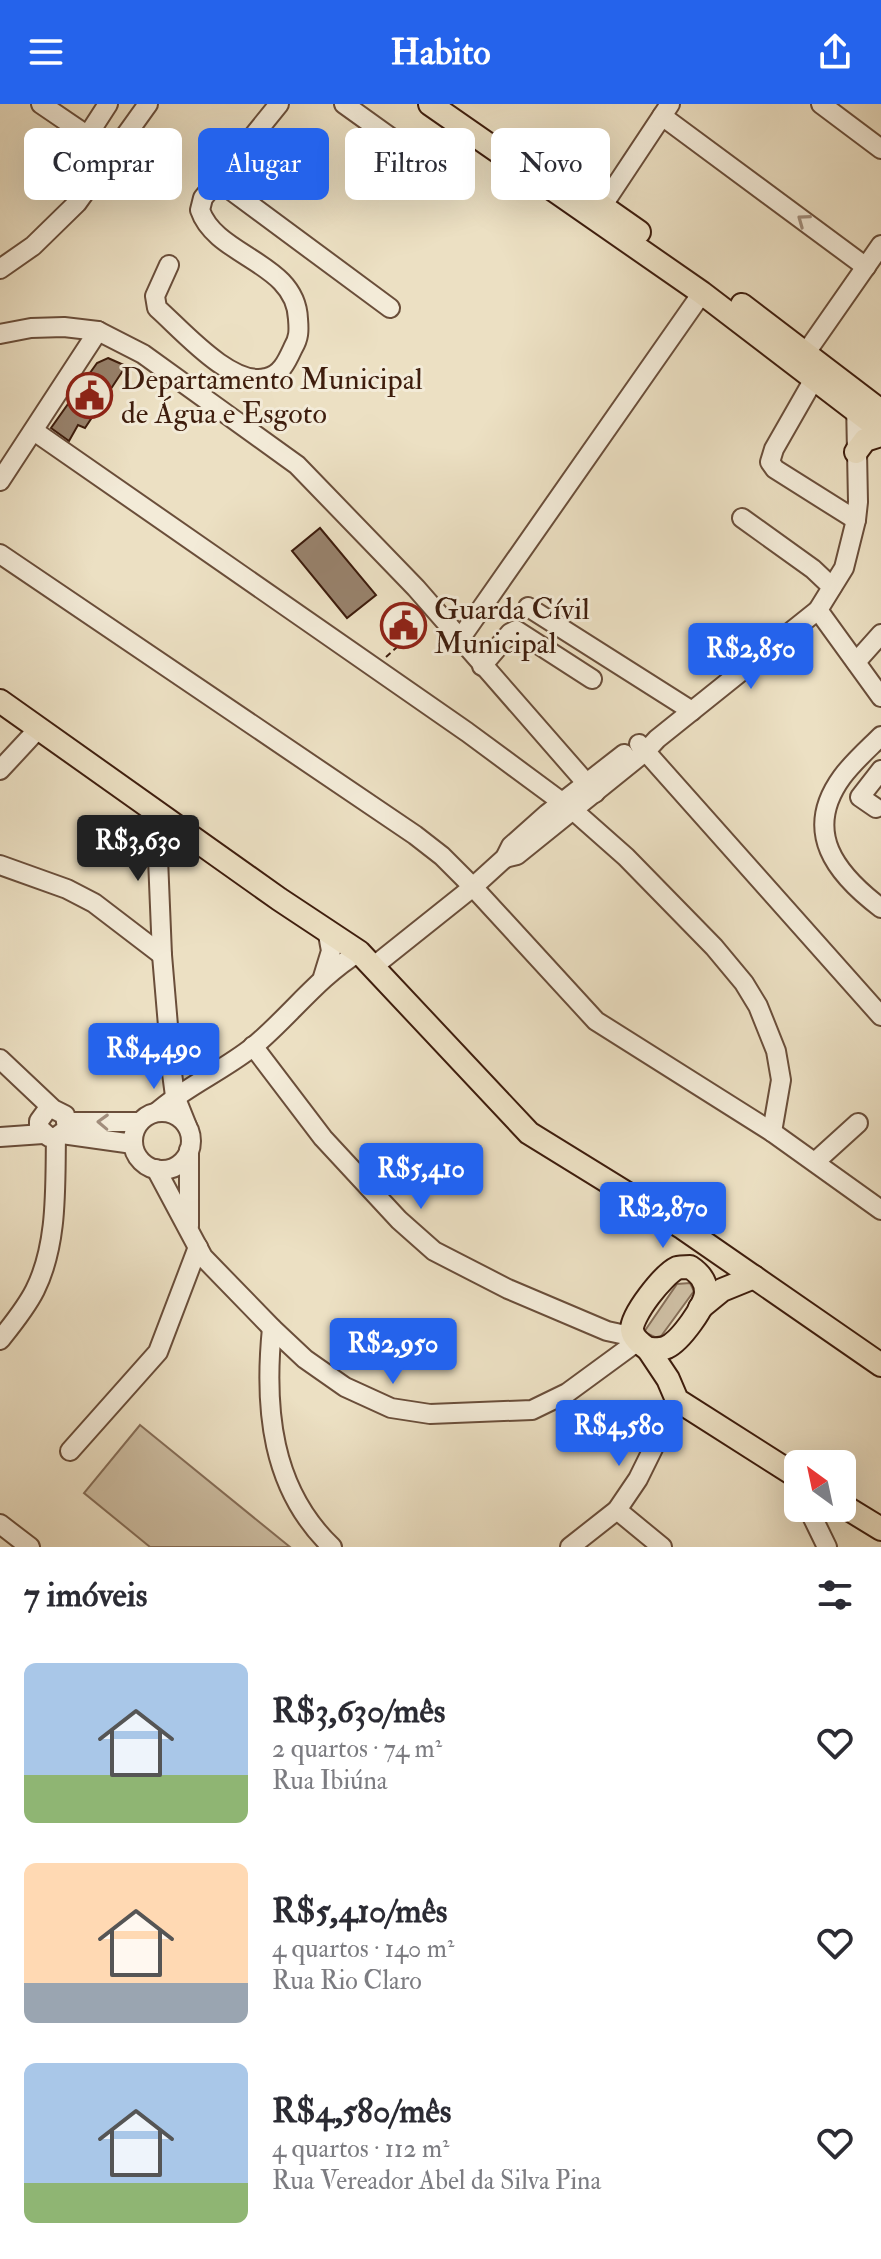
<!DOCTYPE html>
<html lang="pt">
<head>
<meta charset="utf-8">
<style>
	body { margin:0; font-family:"IM FELL Double Pica",serif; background:#f7f7f7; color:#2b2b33; height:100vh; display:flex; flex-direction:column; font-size:30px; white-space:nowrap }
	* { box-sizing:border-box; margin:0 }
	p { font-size:26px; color:#7c7c81 }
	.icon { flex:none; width:44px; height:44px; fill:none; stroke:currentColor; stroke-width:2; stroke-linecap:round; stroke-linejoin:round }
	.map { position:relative; height:1443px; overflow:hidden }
	.drawer { display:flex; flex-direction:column; background:#fff; flex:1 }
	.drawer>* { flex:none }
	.guide { position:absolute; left:24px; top:24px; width:834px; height:72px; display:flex; gap:16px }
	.needle { width:52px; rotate:327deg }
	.buttons { position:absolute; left:784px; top:1346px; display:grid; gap:16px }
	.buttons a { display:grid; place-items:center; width:72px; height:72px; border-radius:12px; background:#fff; box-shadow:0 8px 32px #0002; font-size:40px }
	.price { position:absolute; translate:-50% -68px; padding:0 18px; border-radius:8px; background:#2563eb; color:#fff; font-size:26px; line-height:52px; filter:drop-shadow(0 2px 4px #0008) }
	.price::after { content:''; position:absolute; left:50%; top:48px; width:24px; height:18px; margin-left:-12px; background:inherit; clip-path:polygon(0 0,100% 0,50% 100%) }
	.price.selected { background:#222; color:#fff }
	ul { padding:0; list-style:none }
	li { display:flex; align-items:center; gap:24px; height:200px; padding:0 24px }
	li span { display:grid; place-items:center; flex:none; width:224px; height:160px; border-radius:12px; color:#555 }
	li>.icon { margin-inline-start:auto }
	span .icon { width:96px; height:96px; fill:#fffc; stroke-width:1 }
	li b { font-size:34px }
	h2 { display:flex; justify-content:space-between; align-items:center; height:96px; padding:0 24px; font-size:34px }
	.tag { padding:0 28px; border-radius:12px; background:#fff; box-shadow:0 8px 32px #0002; font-size:28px; line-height:72px }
	.tag.selected { background:#2563eb; color:#fff }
	header { display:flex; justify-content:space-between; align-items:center; height:104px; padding:0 24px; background:#2563eb; color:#fff; font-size:36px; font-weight:700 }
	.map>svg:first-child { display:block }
	.green { fill:#cebfa4; stroke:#866e58; stroke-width:2 }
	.building { fill:#98826c; stroke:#3e1d0d; stroke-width:2 }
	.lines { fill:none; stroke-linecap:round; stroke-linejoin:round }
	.minor-casing { stroke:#6a4e3a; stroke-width:22 }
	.major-casing { stroke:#3e1d0d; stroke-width:26 }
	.path { stroke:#3e1d0d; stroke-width:2; stroke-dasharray:6 4; stroke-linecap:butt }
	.minor { stroke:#f3ebd8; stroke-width:18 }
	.major { stroke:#ece0c3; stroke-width:22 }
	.oneway { stroke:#a28e7d }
	.labels { text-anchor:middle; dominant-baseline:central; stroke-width:6; stroke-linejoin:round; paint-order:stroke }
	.poi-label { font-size:30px; fill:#3e1d0d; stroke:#f3ebd8; text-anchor:start }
</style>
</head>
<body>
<header><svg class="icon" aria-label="menu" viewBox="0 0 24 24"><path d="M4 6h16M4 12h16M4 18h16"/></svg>Habito<svg class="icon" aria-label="share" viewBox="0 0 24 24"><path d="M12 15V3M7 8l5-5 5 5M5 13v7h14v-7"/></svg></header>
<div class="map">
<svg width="881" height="1443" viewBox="0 0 881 1443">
	<rect width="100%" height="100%" fill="#ece0c3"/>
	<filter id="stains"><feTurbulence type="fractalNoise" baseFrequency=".0025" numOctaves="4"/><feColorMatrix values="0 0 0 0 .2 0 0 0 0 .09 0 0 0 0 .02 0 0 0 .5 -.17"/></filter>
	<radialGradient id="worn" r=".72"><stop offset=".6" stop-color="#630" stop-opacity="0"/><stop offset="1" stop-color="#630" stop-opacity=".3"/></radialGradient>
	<g class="green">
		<path d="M690,1179l4,8 -35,48 -15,-7 33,-48z"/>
		<path d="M140,1321l150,122h-140l-66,-54z"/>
	</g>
	<g class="building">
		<path d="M108,254l18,8 -41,62 -7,-3 -9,16 -18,-13 46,-65z"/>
		<path d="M320,424l56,67 -29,23 -55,-67z"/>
		<path d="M406,509l9,12 -15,12 -9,-11z"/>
	</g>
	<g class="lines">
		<defs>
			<g id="minor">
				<path d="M41,0l72,49"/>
				<path d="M344,0l110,79"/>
				<path d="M821,0l60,45"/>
				<path d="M662,12l204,151"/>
				<path d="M88,31l20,-31"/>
				<path d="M217,76l173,128"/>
				<path d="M603,101l67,-101"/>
				<path d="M169,161l-14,31 2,12c25,22 74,79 109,70 15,-3 21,-17 27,-30 6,-10 6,-17 5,-29 -2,-57 -82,-62 -98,-109l3,-12 76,-94"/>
				<path d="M0,165l33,-23 44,-43 71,-99"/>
				<path d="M0,230l31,-6 33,-1 34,4 45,23 154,111 119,123 179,205"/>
				<path d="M798,260l83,-119"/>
				<path d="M814,275l-40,70 -4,13 5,7 81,51"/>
				<path d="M34,327l433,301 107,79 52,46 88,90 30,36 14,23 18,45 5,29 -9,52"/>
				<path d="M0,377l98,-150"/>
				<path d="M742,414l71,51 19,18"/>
				<path d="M0,450l415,281 27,21 31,31 123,134 176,111 109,78"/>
				<path d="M528,503l164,104"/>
				<path d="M818,506l63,87"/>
				<path d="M460,535l242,-346"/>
				<path d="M856,558l25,-28"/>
				<path d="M482,562l28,-33 6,-3 76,49"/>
				<path d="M881,632c-13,13 -28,26 -39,41 -40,55 -6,97 39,131"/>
				<path d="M639,640l242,272"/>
				<path d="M0,666l39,-42"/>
				<path d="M876,704l-16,-11 21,-27"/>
				<path d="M156,706l6,145 10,118 3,23 12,30"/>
				<path d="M505,754l12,-3 129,-104 11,-12 161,-129 26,-42 12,-48 2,-18 -2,-100"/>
				<path d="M0,761l67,24 27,14 68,52"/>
				<path d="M374,862l99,-79 32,-29 6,-12 36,-32 77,-60"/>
				<path d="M323,873l8,-26 -4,-22"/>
				<path d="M253,942l70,92 76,82 35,31 74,38 99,42 14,3 11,-2"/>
				<path d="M0,955l53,50 12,6 2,14 -11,8h-7l-10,-9v-7l8,-11 6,-1"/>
				<path d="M157,1008c29,-26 66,-41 97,-66 36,-30 64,-69 105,-94"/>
				<circle cx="162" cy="1037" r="29"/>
				<path d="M67,1018h72"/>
				<path d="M62,1030l71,10"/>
				<path d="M0,1033l43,-3"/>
				<path d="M815,1058l43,-39"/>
				<path d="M156,1065l47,88 69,71 33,31 40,28 46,21 39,6 102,-4 35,-17 71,-52"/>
				<path d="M189,1122v-76"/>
				<path d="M272,1224c-8,80 -1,161 60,219"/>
				<path d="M0,1236c12,-15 26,-32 35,-50 23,-46 20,-103 21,-153"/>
				<path d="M70,1347l88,-99 40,-105"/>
				<path d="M808,1404l19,39"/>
				<path d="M617,1406l45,37"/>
				<path d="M0,1420l30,23"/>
				<path d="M570,1443l47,-37 21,-31 39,-79"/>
			</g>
			<g id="major">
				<path d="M430,0l272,189 179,137"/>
				<path d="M549,65l90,63"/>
				<path d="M742,201l139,106"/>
				<path d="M856,348l9,-12 16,-5"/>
				<path d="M0,597l279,198 80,53 170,181 154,95 198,137"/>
				<path d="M690,1163c9,6 16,13 16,25 0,14 -26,49 -39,55 -6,3 -13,2 -19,2 -7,-5 -15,-11 -16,-19 -1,-15 32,-56 45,-62 3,-1 10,-1 13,-1z"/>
				<path d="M700,1204l22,-18 32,-13"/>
				<path d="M648,1245l20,30 9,21 121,77"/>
				<path d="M842,1401l39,24"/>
			</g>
		</defs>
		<use href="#minor" class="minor-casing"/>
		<use href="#major" class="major-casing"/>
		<path class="path" d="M386,553l38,-34"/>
		<use href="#minor" class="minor"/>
		<use href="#major" class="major"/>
	</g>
	<defs><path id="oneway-chevron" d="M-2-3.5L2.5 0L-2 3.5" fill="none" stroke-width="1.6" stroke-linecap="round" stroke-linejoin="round" transform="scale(2)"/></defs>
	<g class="oneway">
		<use href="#oneway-chevron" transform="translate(803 116) rotate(-144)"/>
		<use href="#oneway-chevron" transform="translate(103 1018) rotate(-178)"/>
	</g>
	<defs>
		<symbol id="civic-ring" viewBox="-11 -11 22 22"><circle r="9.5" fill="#f3ebd8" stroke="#8f2418" stroke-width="1.5"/><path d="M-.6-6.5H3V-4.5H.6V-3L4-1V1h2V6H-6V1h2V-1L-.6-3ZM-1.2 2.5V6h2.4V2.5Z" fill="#8f2418"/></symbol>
	</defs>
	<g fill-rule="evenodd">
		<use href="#civic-ring" x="64" y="266" width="51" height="51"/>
		<use href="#civic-ring" x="378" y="496" width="51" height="51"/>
	</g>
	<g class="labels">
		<g class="poi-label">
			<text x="121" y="275">Departamento Municipal<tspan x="121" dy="34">de Água e Esgoto</tspan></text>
			<text x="434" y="505">Guarda Cívil<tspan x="434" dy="34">Municipal</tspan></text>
		</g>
	</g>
	<rect width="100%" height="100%" filter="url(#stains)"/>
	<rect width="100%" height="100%" fill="url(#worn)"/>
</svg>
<div class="buttons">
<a><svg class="needle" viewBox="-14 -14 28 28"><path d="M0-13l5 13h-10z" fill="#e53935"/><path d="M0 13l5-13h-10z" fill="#7c7c81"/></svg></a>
</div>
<b class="price" style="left:751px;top:587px">R$2,850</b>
<b class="price selected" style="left:138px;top:779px">R$3,630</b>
<b class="price" style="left:154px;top:987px">R$4,490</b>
<b class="price" style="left:421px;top:1107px">R$5,410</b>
<b class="price" style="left:663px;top:1146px">R$2,870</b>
<b class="price" style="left:393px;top:1282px">R$2,950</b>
<b class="price" style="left:619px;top:1364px">R$4,580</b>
<div class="guide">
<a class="tag">Comprar</a>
<a class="tag selected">Alugar</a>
<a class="tag">Filtros</a>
<a class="tag">Novo</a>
</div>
</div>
<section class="drawer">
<h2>7 imóveis<svg class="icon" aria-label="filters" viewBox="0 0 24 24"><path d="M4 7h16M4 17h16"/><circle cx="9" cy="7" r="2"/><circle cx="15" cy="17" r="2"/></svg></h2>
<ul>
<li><span style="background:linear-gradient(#a9c7e8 70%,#8fb573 0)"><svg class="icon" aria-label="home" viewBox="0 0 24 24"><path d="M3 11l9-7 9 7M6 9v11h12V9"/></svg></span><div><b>R$3,630/mês</b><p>2 quartos · 74 m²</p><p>Rua Ibiúna</p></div><svg class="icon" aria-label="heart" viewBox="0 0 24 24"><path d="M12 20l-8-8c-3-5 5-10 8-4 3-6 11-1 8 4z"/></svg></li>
<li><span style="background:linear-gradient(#ffd9b3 75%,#9aa5b1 0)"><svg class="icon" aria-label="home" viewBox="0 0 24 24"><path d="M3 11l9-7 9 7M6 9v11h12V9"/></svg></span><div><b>R$5,410/mês</b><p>4 quartos · 140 m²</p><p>Rua Rio Claro</p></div><svg class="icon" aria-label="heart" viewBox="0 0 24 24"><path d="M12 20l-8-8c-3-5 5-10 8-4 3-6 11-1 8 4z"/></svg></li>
<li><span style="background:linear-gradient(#a9c7e8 75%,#8fb573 0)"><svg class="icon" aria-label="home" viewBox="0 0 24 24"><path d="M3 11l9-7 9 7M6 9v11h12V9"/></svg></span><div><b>R$4,580/mês</b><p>4 quartos · 112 m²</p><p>Rua Vereador Abel da Silva Pina</p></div><svg class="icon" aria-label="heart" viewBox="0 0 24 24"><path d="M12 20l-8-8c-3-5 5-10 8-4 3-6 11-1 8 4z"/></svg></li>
</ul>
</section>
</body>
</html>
